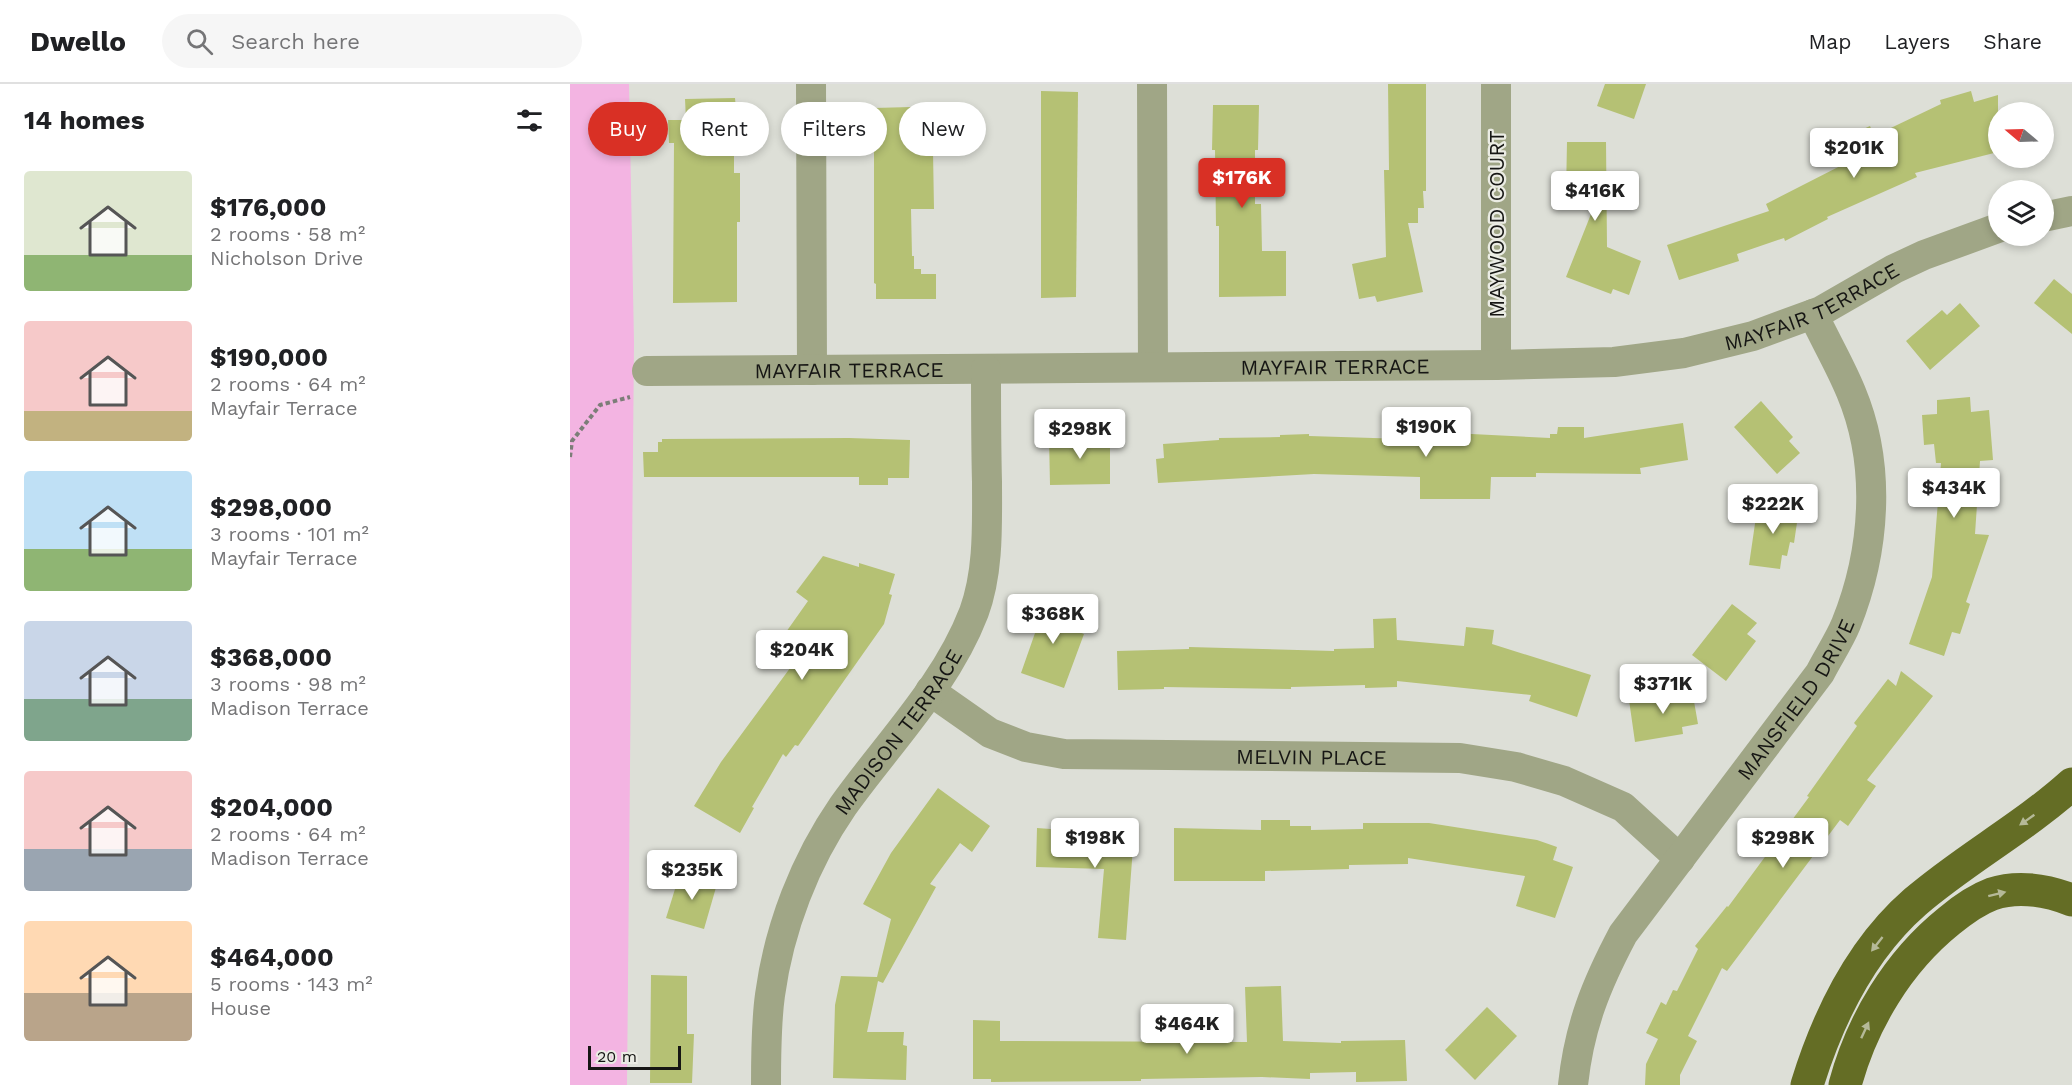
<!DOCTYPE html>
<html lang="en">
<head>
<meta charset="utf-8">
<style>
	body { margin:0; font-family:"Work Sans",sans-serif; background:#f6f6f6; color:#202124; height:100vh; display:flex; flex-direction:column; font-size:22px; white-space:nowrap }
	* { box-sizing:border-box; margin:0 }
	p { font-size:20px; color:#757577 }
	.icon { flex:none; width:33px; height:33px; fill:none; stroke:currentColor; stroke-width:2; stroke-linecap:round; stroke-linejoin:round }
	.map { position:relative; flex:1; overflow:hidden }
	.panel { display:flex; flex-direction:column; background:#fff; width:570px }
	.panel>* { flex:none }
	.hud { position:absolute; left:18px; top:18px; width:570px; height:54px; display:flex; gap:12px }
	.needle { width:39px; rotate:289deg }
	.buttons { position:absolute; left:1418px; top:18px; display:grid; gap:12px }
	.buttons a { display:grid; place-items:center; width:66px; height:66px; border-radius:50%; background:#fff; box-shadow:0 3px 9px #0003; font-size:30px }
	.scale { position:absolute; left:18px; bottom:15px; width:93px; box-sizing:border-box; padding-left:6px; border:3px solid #161614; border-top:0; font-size:16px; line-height:21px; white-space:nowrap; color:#161614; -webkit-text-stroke:4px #ebece4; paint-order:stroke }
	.price { position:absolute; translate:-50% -51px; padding:0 14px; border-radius:6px; background:#fff; color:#222; font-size:20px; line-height:39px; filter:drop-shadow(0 2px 3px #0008) }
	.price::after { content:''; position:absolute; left:50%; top:36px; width:18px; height:14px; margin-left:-9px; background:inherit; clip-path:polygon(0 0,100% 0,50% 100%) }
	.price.current { background:#d93025; color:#fff }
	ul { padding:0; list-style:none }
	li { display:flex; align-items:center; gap:18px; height:150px; padding:0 24px }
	li span { display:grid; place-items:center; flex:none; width:168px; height:120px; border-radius:6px; color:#555 }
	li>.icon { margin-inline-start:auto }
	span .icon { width:72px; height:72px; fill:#fffc; stroke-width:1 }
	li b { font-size:26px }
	h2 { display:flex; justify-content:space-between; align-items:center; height:72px; padding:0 24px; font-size:26px }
	.tag { padding:0 21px; border-radius:27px; background:#fff; box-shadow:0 3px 9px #0003; font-size:21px; line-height:54px }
	.tag.current { background:#d93025; color:#fff }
	header { display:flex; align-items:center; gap:36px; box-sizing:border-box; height:84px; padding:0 30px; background:#fff; border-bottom:2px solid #e0e0e0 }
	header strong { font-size:28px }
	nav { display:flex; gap:33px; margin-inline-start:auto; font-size:21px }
	.search { width:420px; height:54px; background:#f6f6f6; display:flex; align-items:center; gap:15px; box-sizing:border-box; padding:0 21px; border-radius:33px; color:#757577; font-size:22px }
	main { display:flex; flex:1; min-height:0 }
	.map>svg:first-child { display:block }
	.green { fill:#f3b4e2 }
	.building { fill:#b5c174 }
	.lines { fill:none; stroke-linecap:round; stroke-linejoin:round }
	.path { stroke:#7c7d78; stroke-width:4; stroke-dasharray:4.5 3; stroke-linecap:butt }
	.minor { stroke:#a0a686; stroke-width:30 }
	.trunk { stroke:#646d25; stroke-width:33 }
	.oneway { fill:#b5b998 }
	.labels { text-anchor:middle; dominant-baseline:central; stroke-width:4.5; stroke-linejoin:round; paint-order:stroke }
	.street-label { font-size:21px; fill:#161614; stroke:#ebece4 }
</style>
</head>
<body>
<header>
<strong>Dwello</strong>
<div class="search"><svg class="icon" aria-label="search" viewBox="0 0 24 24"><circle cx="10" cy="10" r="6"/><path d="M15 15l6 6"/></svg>Search here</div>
<nav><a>Map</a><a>Layers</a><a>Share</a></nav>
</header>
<main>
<section class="panel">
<h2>14 homes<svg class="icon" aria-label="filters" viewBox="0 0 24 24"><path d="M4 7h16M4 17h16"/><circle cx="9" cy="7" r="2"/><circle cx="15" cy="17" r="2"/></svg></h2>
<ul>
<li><span style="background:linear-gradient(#dfe7d0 70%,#8fb573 0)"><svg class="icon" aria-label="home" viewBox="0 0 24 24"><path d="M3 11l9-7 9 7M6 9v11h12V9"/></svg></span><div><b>$176,000</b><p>2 rooms · 58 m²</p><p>Nicholson Drive</p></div></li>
<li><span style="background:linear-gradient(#f6c9c9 75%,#c2b280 0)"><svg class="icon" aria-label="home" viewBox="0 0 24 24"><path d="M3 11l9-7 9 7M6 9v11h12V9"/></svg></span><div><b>$190,000</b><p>2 rooms · 64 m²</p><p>Mayfair Terrace</p></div></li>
<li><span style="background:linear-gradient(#bfe0f5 65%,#8fb573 0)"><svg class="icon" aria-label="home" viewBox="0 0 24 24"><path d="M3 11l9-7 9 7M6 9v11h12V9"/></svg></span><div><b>$298,000</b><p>3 rooms · 101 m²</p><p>Mayfair Terrace</p></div></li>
<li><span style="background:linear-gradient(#c9d6e8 65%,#7fa58c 0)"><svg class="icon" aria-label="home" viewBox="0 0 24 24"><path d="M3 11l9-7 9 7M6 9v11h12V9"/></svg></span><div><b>$368,000</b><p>3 rooms · 98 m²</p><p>Madison Terrace</p></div></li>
<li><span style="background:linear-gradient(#f6c9c9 65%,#9aa5b1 0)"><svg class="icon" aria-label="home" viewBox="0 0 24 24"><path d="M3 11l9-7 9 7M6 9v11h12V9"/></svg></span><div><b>$204,000</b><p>2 rooms · 64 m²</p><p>Madison Terrace</p></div></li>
<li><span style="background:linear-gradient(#ffd9b3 60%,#b9a48a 0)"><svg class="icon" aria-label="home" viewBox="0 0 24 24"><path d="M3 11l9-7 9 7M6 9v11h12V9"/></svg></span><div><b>$464,000</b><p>5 rooms · 143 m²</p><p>House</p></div></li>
</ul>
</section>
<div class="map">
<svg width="1502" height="1001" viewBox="0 0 1502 1001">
	<rect width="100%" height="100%" fill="#dddfd7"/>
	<path class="green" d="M0,0h59l5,259 -7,742h-57z"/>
	<g class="building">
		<path d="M818,0h38v107h-3l1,17h-6v15h-10l15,69 -46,10 -2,-6 -16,3 -7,-35 34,-7 -2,-87h5z"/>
		<path d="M1035,0h41l-12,35 -37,-13z"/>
		<path d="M471,7l37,1 -2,205 -35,1z"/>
		<path d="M1401,7l3,11 24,-7v57l-83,21 2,4 -90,40 1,2 -43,22 -1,-3 -47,16 2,7 -60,19 -12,-35 102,-34 -3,-7 84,-43 -9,-22 29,-13 4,10 67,-32 -1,-4z"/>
		<path d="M165,14l4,43 -5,1v31h6v49h-3v80l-64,1 1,-160h-5l-1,-23h18l-1,-21z"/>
		<path d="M643,21h46l-1,45h-3v54h6l1,47h24v45l-67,1v-71h-3l-1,-76h-3z"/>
		<path d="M341,23v13h25v31h-3l1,58h-23l1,47h2v13h7v5h15v25h-60v-15l-2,-1v-175z"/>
		<path d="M997,58h39l1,105 34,14 -12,34 -16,-6 -2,5 -45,-17 27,-68h-22l1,-15h-6z"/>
		<path d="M1484,195l18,15v40l-38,-31z"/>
		<path d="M1390,219l20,23 -50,44 -24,-29 36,-31 5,5z"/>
		<path d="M1400,313l1,15 18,-2 4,50 -13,1 -5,73 14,1 -23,67 4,2 -10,30 -8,-2 -8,24 -35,-12 23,-67 9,-114h-5l-2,-19 -10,1 -2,-30 15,-1v-14z"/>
		<path d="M1191,317l32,36 -4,4 11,12 -23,21 -43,-47z"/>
		<path d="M1113,339l5,37 -48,8 1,6 -105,-1v4h-45l-1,22h-70v-22l-106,-3 -156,9 -2,-24 8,-1 -1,-14 56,-4v-2l61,-1v-2l29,-1v2l128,4v-4h15v-3l98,5v-4h7l1,-7h26v11z"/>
		<path d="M495,351h45v49l-60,1 -1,-48z"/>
		<path d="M279,354l61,2 -1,38h-21v7h-29v-8h-215l-1,-25h15v-10h4v-3z"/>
		<path d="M1188,419l41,6 -5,34 -4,-1 -3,14 -5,-1 -2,14 -31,-4z"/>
		<path d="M253,472l36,11v-4l36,11 -6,20 3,1 -8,29 -86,122 -3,-1 -9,12 -3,-3 -31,53 2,1 -14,25 -46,-27 27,-44 72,-98 -8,-6 6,-8 -12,-8 29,-41 -12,-9z"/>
		<path d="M478,512l28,11 -8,21 16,6 -20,54 -43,-15z"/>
		<path d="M1162,520l25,19 -10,11 9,7 -30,40 -34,-26z"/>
		<path d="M826,534l1,22 67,6 2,-19 28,3 -2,14 99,31 -14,42 -48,-16 2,-6 -134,-14v6l-32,1v-3l-74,2v2l-127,-2v2l-46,1 -1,-39 72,-2v-2l145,4v-2l40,-1 -1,-29z"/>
		<path d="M1331,587l32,25 -66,84 9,6 -28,40 -8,-6 -113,151 -5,-3 -34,68 9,5 -17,34v10h-35l1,-21 12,-25 -12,-6 15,-31 5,3 7,-15 4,1 21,-42 -3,-3 32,-40 1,1 81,-110 -2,-1 50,-70 -3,-3 34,-44 8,7z"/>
		<path d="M1122,606l6,34 -16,3 1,7 -48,8 -6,-42z"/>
		<path d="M368,704l52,38 -18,26 -12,-9 -30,41 6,3 -53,96 -5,-2 -11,51h37l-1,13 4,1 -1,34 -73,-2 2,-73 6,-29 36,1 14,-58 -28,-15 28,-51z"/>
		<path d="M691,736h29v6h21v4l52,-1v-6h66l108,17 20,7 -4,13 20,7 -18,51 -39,-12 9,-30 -117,-18v6l-59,1v4l-84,2v10h-91v-53l87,2z"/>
		<path d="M467,744l27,2v2l70,2 -8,106 -28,-2 6,-69 -68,-2z"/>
		<path d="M110,789l37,11 -13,45 -38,-11z"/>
		<path d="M81,891l36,1v58h7l-2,49h-42z"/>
		<path d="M711,902l2,55 58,2v-2l64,-1 2,41 -51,1v-10l-46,1v6l-48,-2 -121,2v2l-150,1v-3h-18v-59l27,1v20l247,1 -2,-55z"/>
		<path d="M917,923l30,29 -42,44 -30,-30z"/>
	</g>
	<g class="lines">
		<path class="path" d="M0,373l2,-16 28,-36 30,-8"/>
		<g class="minor">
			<path d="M241,0l1,286"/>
			<path d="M582,0l1,283"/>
			<path d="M926,0v281"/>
			<path d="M1473,133l29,-6"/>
			<path id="s1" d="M77,287l849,-6 118,-3 70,-9 69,-17 68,-25 73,-42 30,-14 74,-27"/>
			<path id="s2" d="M360,607l60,42 36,14 38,7 396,4 56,9 48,14 59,26 57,52"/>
			<path id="s3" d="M196,1001c0,-30 0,-61 4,-90 9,-67 35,-134 73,-189 45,-63 103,-121 131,-194 15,-41 13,-88 13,-130 -1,-38 -1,-76 -1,-113"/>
			<path id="s4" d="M1003,1001c6,-58 23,-100 50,-151l197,-261c8,-16 19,-32 26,-49 29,-72 36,-158 5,-232 -11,-27 -26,-52 -38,-78"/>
		</g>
		<g class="trunk">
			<path d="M1237,1001c21,-68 54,-136 108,-183 50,-43 108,-74 157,-118"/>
			<path d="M1275,1001c17,-63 53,-123 104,-164 12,-10 27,-21 43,-27 27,-9 54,-4 80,6"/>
		</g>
	</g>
	<defs><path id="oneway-solid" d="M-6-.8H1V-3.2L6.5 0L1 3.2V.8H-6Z" transform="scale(1.5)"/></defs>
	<g class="oneway">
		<use href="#oneway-solid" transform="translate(1457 736) rotate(145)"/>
		<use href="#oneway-solid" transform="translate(1427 810) rotate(-14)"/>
		<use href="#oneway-solid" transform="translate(1307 860) rotate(128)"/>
		<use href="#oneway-solid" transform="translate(1295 946) rotate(-65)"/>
	</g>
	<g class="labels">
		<g class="street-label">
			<text transform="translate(926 140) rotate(-90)">MAYWOOD COURT</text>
			<text stroke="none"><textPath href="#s1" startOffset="1174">MAYFAIR TERRACE</textPath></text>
			<text stroke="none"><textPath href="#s1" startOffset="688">MAYFAIR TERRACE</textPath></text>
			<text stroke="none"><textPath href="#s1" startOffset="202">MAYFAIR TERRACE</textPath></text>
			<text stroke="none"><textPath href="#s4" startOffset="452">MANSFIELD DRIVE</textPath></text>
			<text stroke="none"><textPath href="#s3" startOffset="387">MADISON TERRACE</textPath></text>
			<text stroke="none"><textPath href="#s2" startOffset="398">MELVIN PLACE</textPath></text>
		</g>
	</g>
</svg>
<div class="buttons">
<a><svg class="needle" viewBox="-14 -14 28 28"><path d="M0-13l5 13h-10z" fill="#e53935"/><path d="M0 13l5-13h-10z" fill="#757577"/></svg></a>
<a><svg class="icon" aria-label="layers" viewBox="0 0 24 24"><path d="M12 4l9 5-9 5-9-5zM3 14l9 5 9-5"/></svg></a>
</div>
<div class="scale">20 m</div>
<b class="price" style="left:1284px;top:95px">$201K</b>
<b class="price current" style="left:672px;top:125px">$176K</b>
<b class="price" style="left:1025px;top:138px">$416K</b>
<b class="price" style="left:856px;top:374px">$190K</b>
<b class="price" style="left:510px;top:376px">$298K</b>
<b class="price" style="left:1384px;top:435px">$434K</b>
<b class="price" style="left:1203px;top:451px">$222K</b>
<b class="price" style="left:483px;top:561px">$368K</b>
<b class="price" style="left:232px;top:597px">$204K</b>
<b class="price" style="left:1093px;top:631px">$371K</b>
<b class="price" style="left:525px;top:785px">$198K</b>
<b class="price" style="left:1213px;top:785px">$298K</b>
<b class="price" style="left:122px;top:817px">$235K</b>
<b class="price" style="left:617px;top:971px">$464K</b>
<div class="hud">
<a class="tag current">Buy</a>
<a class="tag">Rent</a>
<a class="tag">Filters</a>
<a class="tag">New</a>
</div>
</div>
</main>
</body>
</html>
